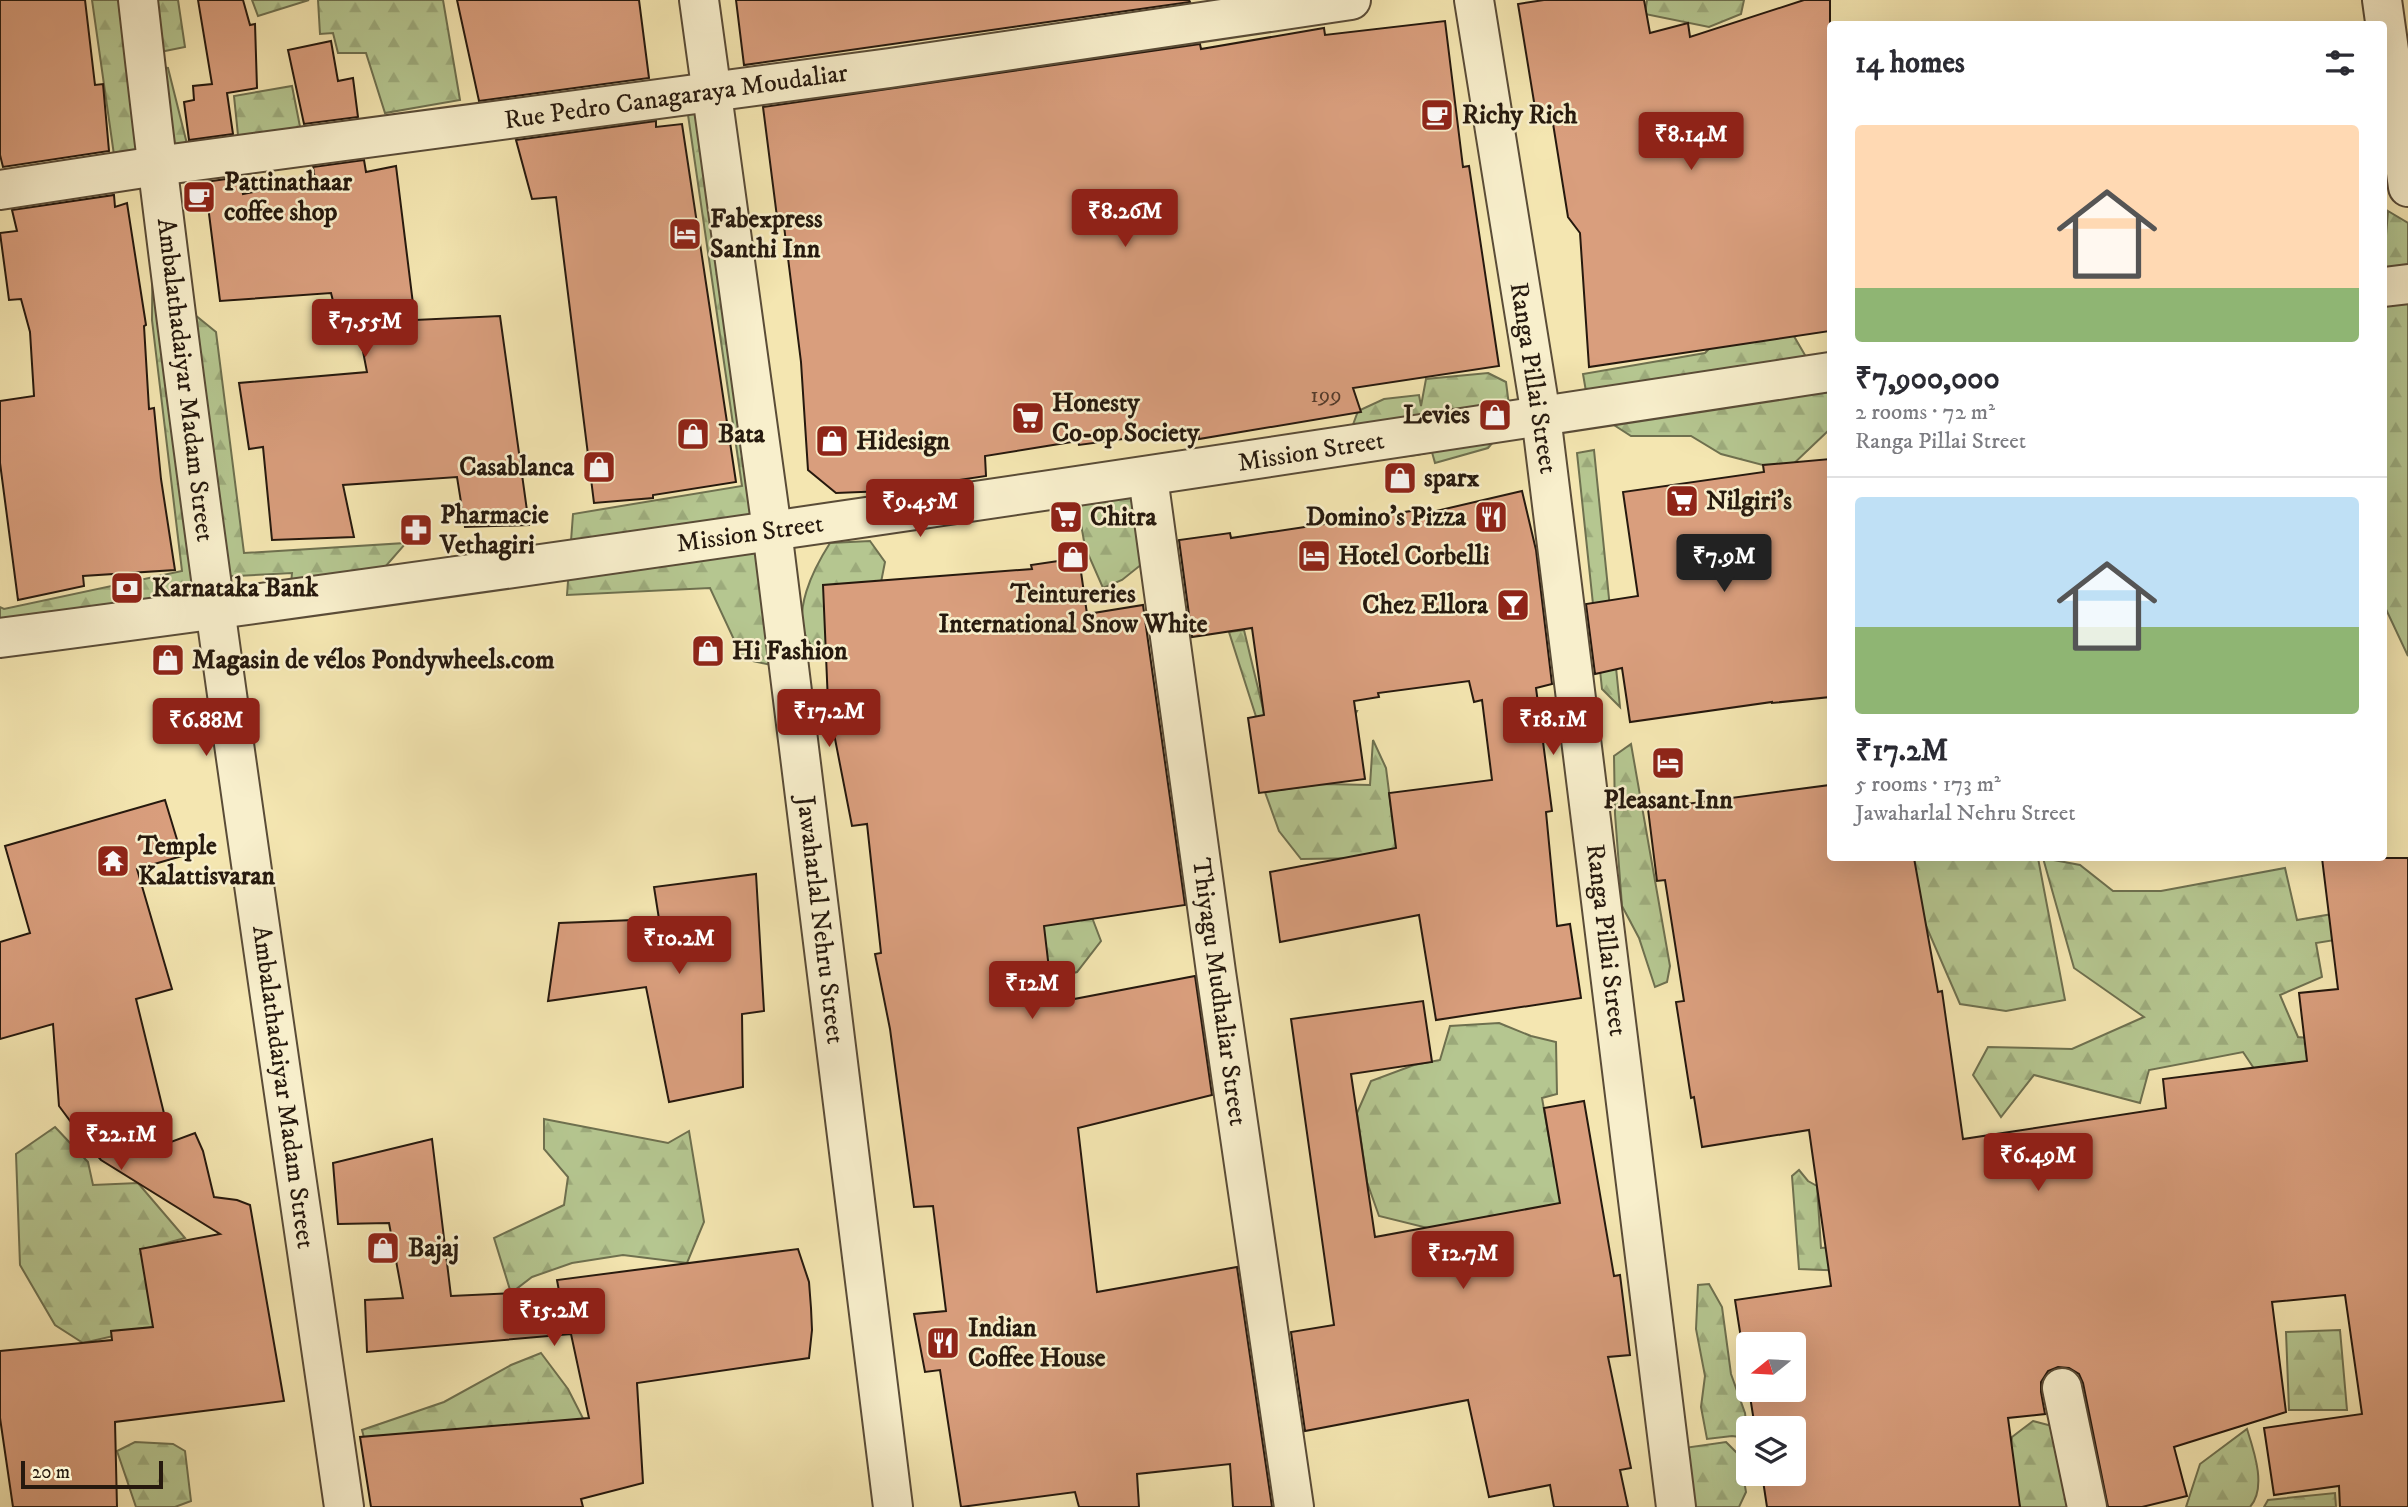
<!DOCTYPE html>
<html lang="en">
<head>
<meta charset="utf-8">
<style>
	body { margin:0; font-family:"IM FELL DW Pica",serif; background:#f7f7f7; color:#2b2b33; height:100vh; display:flex; flex-direction:column; font-size:26px; white-space:nowrap }
	* { box-sizing:border-box; margin:0 }
	p { font-size:23px; color:#7c7c81 }
	.icon { flex:none; width:38px; height:38px; fill:none; stroke:currentColor; stroke-width:2; stroke-linecap:round; stroke-linejoin:round }
	.map { position:relative; flex:1; overflow:hidden }
	.side { position:absolute; left:1827px; top:21px; width:560px; height:840px; display:flex; flex-direction:column; background:#fff; border-radius:7px; box-shadow:0 7px 28px #0002 }
	.side>* { flex:none }
	.needle { width:46px; rotate:252deg }
	.buttons { position:absolute; left:1736px; top:1332px; display:grid; gap:14px }
	.buttons a { display:grid; place-items:center; width:70px; height:70px; border-radius:7px; background:#fff; box-shadow:0 7px 28px #0002; font-size:35px }
	.scale { position:absolute; left:21px; bottom:18px; width:142px; box-sizing:border-box; padding-left:7px; border:4px solid #26190e; border-top:0; font-size:19px; line-height:24px; white-space:nowrap; color:#26190e; -webkit-text-stroke:5px #f8efcc; paint-order:stroke }
	.price { position:absolute; translate:-50% -60px; padding:0 16px; border-radius:7px; background:#8f2418; color:#fff; font-size:23px; line-height:46px; filter:drop-shadow(0 2px 4px #0008) }
	.price::after { content:''; position:absolute; left:50%; top:42px; width:21px; height:16px; margin-left:-10px; background:inherit; clip-path:polygon(0 0,100% 0,50% 100%) }
	.price.selected { background:#222; color:#fff }
	ul { padding:0; list-style:none }
	li { display:grid; align-content:center; gap:14px; height:371px; padding:0 28px }
	li+li { border-top:2px solid #e1e1e2 }
	li span { display:grid; place-items:center; height:217px; border-radius:7px; color:#555 }
	li>.icon { margin-inline-start:auto }
	span .icon { width:126px; height:126px; fill:#fffc; stroke-width:1 }
	li b { font-size:30px }
	h2 { display:flex; justify-content:space-between; align-items:center; height:84px; padding:0 28px; font-size:30px }
	.map>svg:first-child { display:block }
	.forest { fill:url(#forest-firs); stroke:#6e704f; stroke-width:2 }
	.building { fill:#d99e7d; stroke:#26190e; stroke-width:2 }
	.lines { fill:none; stroke-linecap:round; stroke-linejoin:round }
	.minor-casing { stroke:#5a4c37; stroke-width:42 }
	.minor { stroke:#f8efcc; stroke-width:38 }
	.labels { text-anchor:middle; dominant-baseline:central; stroke-width:5; stroke-linejoin:round; paint-order:stroke }
	.number-label { font-size:23px; fill:#533a2a }
	.street-label { font-size:26px; fill:#26190e; stroke:#f8efcc }
	.poi-label { font-size:26px; font-weight:bold; fill:#26190e; stroke:#f8efcc; text-anchor:start }
</style>
</head>
<body>
<div class="map">
<svg width="2408" height="1507" viewBox="0 0 2408 1507">
	<defs>
		<pattern id="forest-firs" width="22" height="20" patternUnits="userSpaceOnUse" patternTransform="scale(1.75)"><rect width="22" height="20" fill="#b5c690"/><path d="M5 1l3.5 6h-7zM16 11l3.5 6h-7z" fill="#9caa7b"/></pattern>
	</defs>
	<rect width="100%" height="100%" fill="#f4e6b1"/>
	<filter id="stains"><feTurbulence type="fractalNoise" baseFrequency=".00286" numOctaves="4"/><feColorMatrix values="0 0 0 0 .2 0 0 0 0 .09 0 0 0 0 .02 0 0 0 .5 -.17"/></filter>
	<radialGradient id="worn" r=".72"><stop offset=".6" stop-color="#630" stop-opacity="0"/><stop offset="1" stop-color="#630" stop-opacity=".3"/></radialGradient>
	<g class="forest">
		<path d="M92,0h41l19,164 -36,5z"/>
		<path d="M143,0h35l7,47 -35,7z"/>
		<path d="M252,0h57l-51,16z"/>
		<path d="M318,0h125l17,100 -75,13 -19,-60h-28l-5,-20 -13,1z"/>
		<path d="M1647,0h97l-3,14 -32,13 -64,-13z"/>
		<path d="M149,66l19,2 21,84 50,-7 -5,-49 58,-10 11,56 -143,21z"/>
		<path d="M708,104l63,561 -28,-6 -33,-71 -143,7 6,-81 169,-28 -55,-378z"/>
		<path d="M153,197l53,407 -206,27v-24l4,2 178,-38 -30,-251z"/>
		<path d="M2388,211l20,12v433l-24,-51v-345z"/>
		<path d="M184,306l32,26 28,221 162,-10 -35,40 -81,12 2,-22 -76,4z"/>
		<path d="M1739,318l49,8 21,36 21,8v59l-44,42 -65,-17 -30,-18h-60l-42,-27 -6,-35 122,-21z"/>
		<path d="M1488,373l18,9 5,39 -23,27 -53,15 -12,-43 3,33c-37,8 -47,5 -76,-20l8,-22 26,-12 35,-4 2,11 5,-27z"/>
		<path d="M1594,450l26,257 -18,-18 -25,-236z"/>
		<path d="M1136,495l16,61 -30,24 -19,8 -18,-41 -8,-46z"/>
		<path d="M870,541l15,21 -11,56 -12,35 -36,4c-5,-5 -14,-9 -17,-15 -19,-28 5,-74 21,-99z"/>
		<path d="M1244,630l20,83 93,-2 -19,36 -79,-21 -30,-94z"/>
		<path d="M1373,740l13,28 8,63 41,26 -134,2 -22,-28 -14,-39 57,-8 48,1z"/>
		<path d="M1631,744l39,222 -3,16 -12,5 -16,-49 -17,-32 -7,-92 -1,-58z"/>
		<path d="M1064,855l19,39 18,47 -24,31 -27,7 -27,-28z"/>
		<path d="M1879,858h159l27,142 -59,11 -46,-7 -33,-76 -16,23 -106,-79z"/>
		<path d="M2043,858l37,7 33,26h48l124,-23 12,52 111,-19v27l-92,15 6,34 -42,18 18,42 32,3 -2,28 -65,14 -20,-30 -94,18 -9,33 -106,-28 -33,42 -28,-42 15,-28 84,2 72,-32 -70,-49z"/>
		<path d="M1499,1023l32,13 25,6 1,52 -15,4 8,46 19,57 -97,38 -93,-23 -12,-34 -10,-69 14,-32 43,-16 26,-5 10,-34z"/>
		<path d="M544,1119l124,24 21,-12 15,91 -17,41 -64,-8 -51,8 -40,14 -21,16 -17,-55 70,-33 4,-28 -24,-28z"/>
		<path d="M55,1127l33,35 5,23 45,-2 47,55 -33,9 1,80 -70,16 -28,-18 -35,-60 -4,-111z"/>
		<path d="M1799,1170l9,11 9,5 4,62 41,-3 -13,26 -50,-2 -7,-93z"/>
		<path d="M1709,1284l13,23 9,67 14,39 3,25 -16,-2 -25,3 -6,-32 4,-31 -9,-47 2,-44z"/>
		<path d="M2340,1330l7,80h-58l-3,-78z"/>
		<path d="M541,1353l27,36 25,49 -217,47 -14,-55 82,-28 67,-37z"/>
		<path d="M2033,1421l23,6 11,80h-47l-12,-34 4,-36z"/>
		<path d="M2247,1429c7,22 20,59 3,78h-64l14,-43z"/>
		<path d="M135,1442l38,2 12,7 6,50 -16,6h-39l-19,-56z"/>
		<path d="M1726,1442l14,14 6,36 -7,15h-46l-9,-59z"/>
		<path d="M2335,1493l1,14h-72l4,-7z"/>
	</g>
	<g class="building">
		<path d="M0,0h85l10,85 8,-1 6,67 -106,16 -3,-12z"/>
		<path d="M198,0h45l7,25 5,-1 2,64 -30,5 6,41 -44,6 -5,-38 10,-2 -1,-14 19,-2z"/>
		<path d="M457,0h182l10,78 -170,23z"/>
		<path d="M736,0h453l1,2 -446,63z"/>
		<path d="M1544,0h100l6,33 38,-10 2,14 114,-37h26v331l-241,36 -9,-134 -12,-16 -17,-106 -15,3 -18,-110z"/>
		<path d="M1445,21l18,146 6,-1 30,200 -146,22 8,24 -162,27 -1,-10 -119,16 -1,-4 -93,15 1,20 -100,15 -50,2 -28,-23 -7,-108 -17,-136 -6,-1 -15,-118 437,-63 1,5 123,-21 1,7z"/>
		<path d="M331,41l7,40 15,-3 5,39 -54,7 -16,-74z"/>
		<path d="M656,121v6l26,-3 54,358 -83,13v3l-59,5 -38,-306 -24,2 -16,-59z"/>
		<path d="M364,160l2,12 30,-6 19,154 85,-4 29,209 -64,2 -8,-50 -114,8 11,52 -82,3 -9,-93 -14,2 -10,-66 128,-11 -14,-72 -20,1 -2,-8 -111,8 -15,-119 35,-5 3,17 72,-14 -2,-13z"/>
		<path d="M114,195l1,12 12,-4 19,122 -2,1 5,83 5,-1 7,71 14,91 -92,6 1,10 -66,14 -18,-137v-62l34,-5 -4,-64 -9,-33 -12,1 -9,-67 17,-2 -5,-21z"/>
		<path d="M1830,459v238l-58,6v-1l-142,20 -8,-54 -27,6 -9,-70 52,-8 -15,-104 141,-20 -1,-7z"/>
		<path d="M1522,491l14,59 16,134 -16,4 16,123 -6,1 11,114 13,-2 11,74 -145,22 -17,-105 -139,27 -10,-70 126,-24 -7,-55 103,-13 -10,-80 -8,2 -5,-21 -91,12 1,4 -25,4 11,78 -106,14 -11,-75 16,-3 -12,-87 -60,9 -13,-97 51,-7 1,5 187,-28 1,5z"/>
		<path d="M1079,558l8,56 56,-9 42,300 -141,21 9,77 142,-27 17,119 -134,33 19,164 140,-25 35,240h-39l-3,-43 -93,10 2,33h-60l-4,-15 -114,15 -21,-137 -15,2 -11,-58 32,-3 -13,-105 -19,1 -24,-178 -15,-75 6,-1 -14,-129 -15,2 -24,-123 -5,-118 209,-16 -1,-4z"/>
		<path d="M1830,785v73h84l24,134 4,-1 21,148 203,-31 -3,-29 144,-18 -8,-68 39,-4 -16,-131h86v649h-68l-1,-21 -65,9 -10,-67 98,-14 -17,-119 -73,7 14,110 -112,35 13,49 -45,11h-34l-25,-124 -4,-9 -10,-6 -11,-1 -10,4 -7,11v10l4,22 -37,4 12,89h-253l-5,-33h32v-46h-39l-6,-38h45v-46h-46v39l-13,-83 96,-14 -22,-156 -107,17 -8,-50 -3,1 -15,-96 8,-1 -19,-121 -8,1 -9,-72z"/>
		<path d="M165,800l17,56 -45,13 35,120 -36,10 35,143 24,-9 8,18 11,46 23,3 13,5 34,196 -169,21 2,85h-104l-13,-89v-67l112,-11 -1,-9 42,-4 -13,-78 80,-15 -119,-74 -13,-15 -29,-39 -6,-82 -53,15v-97l30,-9 -25,-87z"/>
		<path d="M756,874l8,137 -22,3 1,73 -74,15 -23,-115 -98,14 11,-78 100,-4 -5,-32z"/>
		<path d="M1423,1001l9,61 -81,12 24,163 185,-34 -16,-95 40,-7 30,175 6,-1 10,80 -22,2 23,111 -11,2 8,37h-74l-4,-22 -61,12 -21,-97 -163,31 -14,-99 43,-7 -43,-306z"/>
		<path d="M432,1139l19,157 108,-5 -2,-11 241,-31 11,33 2,26 1,22 -3,28 -172,25 6,100 -62,16 2,8h-212l-11,-70 229,-19 -18,-84 -204,18 -2,-52 38,-2 -14,-75 -51,1 -5,-61z"/>
	</g>
	<g class="lines">
		<defs>
			<g id="minor">
				<path d="M138,0c57,504 134,1005 206,1507"/>
				<path d="M699,0l73,530 121,977"/>
				<path d="M1474,0l67,416 135,1091"/>
				<path d="M2382,0l26,187"/>
				<path d="M0,190l157,-24 733,-98 461,-68"/>
				<path d="M2384,287l24,-3"/>
				<path d="M1148,477l68,495 78,535"/>
				<path d="M0,638c611,-80 1221,-173 1830,-266"/>
				<path d="M2062,1388l25,119"/>
			</g>
		</defs>
		<use href="#minor" class="minor-casing"/>
		<use href="#minor" class="minor"/>
	</g>
	<defs>
		<symbol id="cafe-square" viewBox="-11 -11 22 22"><rect x="-9" y="-9" width="18" height="18" rx="4" fill="#8f2418" stroke="#f8efcc"/><path d="M-5.5-4.5H6V0H3Q3 3.5 0 3.5H-2.5Q-5.5 3.5-5.5 0ZM3-3.2v2h1.7v-2ZM-6 4.5H4V6H-6Z" fill="#fff"/></symbol>
		<symbol id="hotel-square" viewBox="-11 -11 22 22"><rect x="-9" y="-9" width="18" height="18" rx="4" fill="#8f2418" stroke="#f8efcc"/><path d="M-6-4.5h1.5V1H6V5H4.5V3h-9V5H-6ZM-4 0a1.8 1.8 0 1 1 3.6 0ZM.5 0V-2.5h3Q6-2.5 6 0Z" fill="#fff"/></symbol>
		<symbol id="shop-square" viewBox="-11 -11 22 22"><rect x="-9" y="-9" width="18" height="18" rx="4" fill="#8f2418" stroke="#f8efcc"/><path d="M-5-2.5h2.3a2.7 3.5 0 0 1 5.4 0H5L5.5 6h-11ZM-1.5-2.5h3a1.5 2.3 0 0 0-3 0Z" fill="#fff"/></symbol>
		<symbol id="supermarket-square" viewBox="-11 -11 22 22"><rect x="-9" y="-9" width="18" height="18" rx="4" fill="#8f2418" stroke="#f8efcc"/><path d="M-6-5.5h2.5l.6 2H6L4.5 2H-2.5L-4.4-4H-6ZM-1.5 3.2a1.3 1.3 0 1 0 .1 0ZM3 3.2a1.3 1.3 0 1 0 .1 0Z" fill="#fff"/></symbol>
		<symbol id="restaurant-square" viewBox="-11 -11 22 22"><rect x="-9" y="-9" width="18" height="18" rx="4" fill="#8f2418" stroke="#f8efcc"/><path d="M-5-6h1v4h1v-4h1v4h1v-4h1v5L-1.5 .5V6h-2V.5L-5-1ZM5-6V6H3V1.5H1.5Q1.5-4 5-6Z" fill="#fff"/></symbol>
		<symbol id="pharmacy-square" viewBox="-11 -11 22 22"><rect x="-9" y="-9" width="18" height="18" rx="4" fill="#8f2418" stroke="#f8efcc"/><path d="M-2-6h4v4h4v4h-4v4h-4v-4h-4v-4h4Z" fill="#fff"/></symbol>
		<symbol id="bank-square" viewBox="-11 -11 22 22"><rect x="-9" y="-9" width="18" height="18" rx="4" fill="#8f2418" stroke="#f8efcc"/><path d="M-6-4H6V4H-6ZM0-2.3a2.3 2.3 0 1 0 0 4.6a2.3 2.3 0 1 0 0-4.6Z" fill="#fff"/></symbol>
		<symbol id="bar-square" viewBox="-11 -11 22 22"><rect x="-9" y="-9" width="18" height="18" rx="4" fill="#8f2418" stroke="#f8efcc"/><path d="M-6-5H6L.8 .8V4.5H3.5V6h-7V4.5H-.8V.8Z" fill="#fff"/></symbol>
		<symbol id="temple-square" viewBox="-11 -11 22 22"><rect x="-9" y="-9" width="18" height="18" rx="4" fill="#8f2418" stroke="#f8efcc"/><path d="M0-6L5-2H3V0L6.5 2.5H4V6H1.5V3h-3V6H-4V2.5H-6.5L-3 0V-2H-5Z" fill="#fff"/></symbol>
	</defs>
	<g fill-rule="evenodd">
		<use href="#cafe-square" x="1418" y="96" width="38" height="38"/>
		<use href="#cafe-square" x="180" y="178" width="38" height="38"/>
		<use href="#hotel-square" x="666" y="215" width="38" height="38"/>
		<use href="#shop-square" x="1476" y="396" width="38" height="38"/>
		<use href="#supermarket-square" x="1009" y="399" width="38" height="38"/>
		<use href="#shop-square" x="674" y="415" width="38" height="38"/>
		<use href="#shop-square" x="813" y="422" width="38" height="38"/>
		<use href="#shop-square" x="580" y="448" width="38" height="38"/>
		<use href="#shop-square" x="1381" y="459" width="38" height="38"/>
		<use href="#supermarket-square" x="1663" y="482" width="38" height="38"/>
		<use href="#supermarket-square" x="1047" y="498" width="38" height="38"/>
		<use href="#restaurant-square" x="1472" y="498" width="38" height="38"/>
		<use href="#pharmacy-square" x="397" y="511" width="38" height="38"/>
		<use href="#hotel-square" x="1295" y="537" width="38" height="38"/>
		<use href="#shop-square" x="1054" y="538" width="38" height="38"/>
		<use href="#bank-square" x="108" y="569" width="38" height="38"/>
		<use href="#bar-square" x="1494" y="586" width="38" height="38"/>
		<use href="#shop-square" x="689" y="632" width="38" height="38"/>
		<use href="#shop-square" x="149" y="641" width="38" height="38"/>
		<use href="#hotel-square" x="1649" y="744" width="38" height="38"/>
		<use href="#temple-square" x="94" y="842" width="38" height="38"/>
		<use href="#shop-square" x="364" y="1229" width="38" height="38"/>
		<use href="#restaurant-square" x="924" y="1324" width="38" height="38"/>
	</g>
	<g class="labels">
		<g class="number-label">
			<text x="1326" y="395">199</text>
		</g>
		<g class="street-label">
			<text transform="translate(676 97) rotate(-8)">Rue Pedro Canagaraya Moudaliar</text>
			<text transform="translate(1533 378) rotate(81)">Ranga Pillai Street</text>
			<text transform="translate(185 380) rotate(83)">Ambalathadaiyar Madam Street</text>
			<text transform="translate(1311 452) rotate(-9)">Mission Street</text>
			<text transform="translate(750 534) rotate(-8)">Mission Street</text>
			<text transform="translate(820 920) rotate(83)">Jawaharlal Nehru Street</text>
			<text transform="translate(1606 940) rotate(83)">Ranga Pillai Street</text>
			<text transform="translate(1219 992) rotate(82)">Thiyagu Mudhaliar Street</text>
			<text transform="translate(283 1087) rotate(82)">Ambalathadaiyar Madam Street</text>
		</g>
		<g class="poi-label">
			<text x="1462" y="115">Richy Rich</text>
			<text x="224" y="182">Pattinathaar<tspan x="224" dy="30">coffee shop</tspan></text>
			<text x="710" y="219">Fabexpress<tspan x="710" dy="30">Santhi Inn</tspan></text>
			<text x="1052" y="403">Honesty<tspan x="1052" dy="30">Co-op Society</tspan></text>
			<text x="1470" y="415" text-anchor="end">Levies</text>
			<text x="718" y="434">Bata</text>
			<text x="856" y="441">Hidesign</text>
			<text x="574" y="467" text-anchor="end">Casablanca</text>
			<text x="1424" y="478">sparx</text>
			<text x="1706" y="501">Nilgiri's</text>
			<text x="440" y="515">Pharmacie<tspan x="440" dy="30">Vethagiri</tspan></text>
			<text x="1090" y="517">Chitra</text>
			<text x="1466" y="517" text-anchor="end">Domino's Pizza</text>
			<text x="1338" y="556">Hotel Corbelli</text>
			<text x="152" y="588">Karnataka Bank</text>
			<text x="1073" y="594" text-anchor="middle">Teintureries<tspan x="1073" dy="30">International Snow White</tspan></text>
			<text x="1488" y="605" text-anchor="end">Chez Ellora</text>
			<text x="732" y="651">Hi Fashion</text>
			<text x="192" y="660">Magasin de vélos Pondywheels.com</text>
			<text x="1668" y="800" text-anchor="middle">Pleasant Inn</text>
			<text x="138" y="846">Temple<tspan x="138" dy="30">Kalattisvaran</tspan></text>
			<text x="408" y="1248">Bajaj</text>
			<text x="968" y="1328">Indian<tspan x="968" dy="30">Coffee House</tspan></text>
		</g>
	</g>
	<rect width="100%" height="100%" filter="url(#stains)"/>
	<rect width="100%" height="100%" fill="url(#worn)"/>
</svg>
<div class="buttons">
<a><svg class="needle" viewBox="-14 -14 28 28"><path d="M0-13l5 13h-10z" fill="#e53935"/><path d="M0 13l5-13h-10z" fill="#7c7c81"/></svg></a>
<a><svg class="icon" aria-label="layers" viewBox="0 0 24 24"><path d="M12 4l9 5-9 5-9-5zM3 14l9 5 9-5"/></svg></a>
</div>
<div class="scale">20 m</div>
<b class="price" style="left:1691px;top:172px">₹8.14M</b>
<b class="price" style="left:1125px;top:249px">₹8.26M</b>
<b class="price" style="left:365px;top:359px">₹7.55M</b>
<b class="price" style="left:920px;top:539px">₹9.45M</b>
<b class="price selected" style="left:1724px;top:594px">₹7.9M</b>
<b class="price" style="left:829px;top:749px">₹17.2M</b>
<b class="price" style="left:1553px;top:757px">₹18.1M</b>
<b class="price" style="left:206px;top:758px">₹6.88M</b>
<b class="price" style="left:679px;top:976px">₹10.2M</b>
<b class="price" style="left:1032px;top:1021px">₹12M</b>
<b class="price" style="left:121px;top:1172px">₹22.1M</b>
<b class="price" style="left:2038px;top:1193px">₹6.49M</b>
<b class="price" style="left:1463px;top:1291px">₹12.7M</b>
<b class="price" style="left:554px;top:1348px">₹15.2M</b>
<section class="side">
<h2>14 homes<svg class="icon" aria-label="filters" viewBox="0 0 24 24"><path d="M4 7h16M4 17h16"/><circle cx="9" cy="7" r="2"/><circle cx="15" cy="17" r="2"/></svg></h2>
<ul>
<li><span style="background:linear-gradient(#ffd9b3 75%,#8fb573 0)"><svg class="icon" aria-label="home" viewBox="0 0 24 24"><path d="M3 11l9-7 9 7M6 9v11h12V9"/></svg></span><div><b>₹7,900,000</b><p>2 rooms · 72 m²</p><p>Ranga Pillai Street</p></div></li>
<li><span style="background:linear-gradient(#bfe0f5 60%,#8fb573 0)"><svg class="icon" aria-label="home" viewBox="0 0 24 24"><path d="M3 11l9-7 9 7M6 9v11h12V9"/></svg></span><div><b>₹17.2M</b><p>5 rooms · 173 m²</p><p>Jawaharlal Nehru Street</p></div></li>
</ul>
</section>
</div>
</body>
</html>
